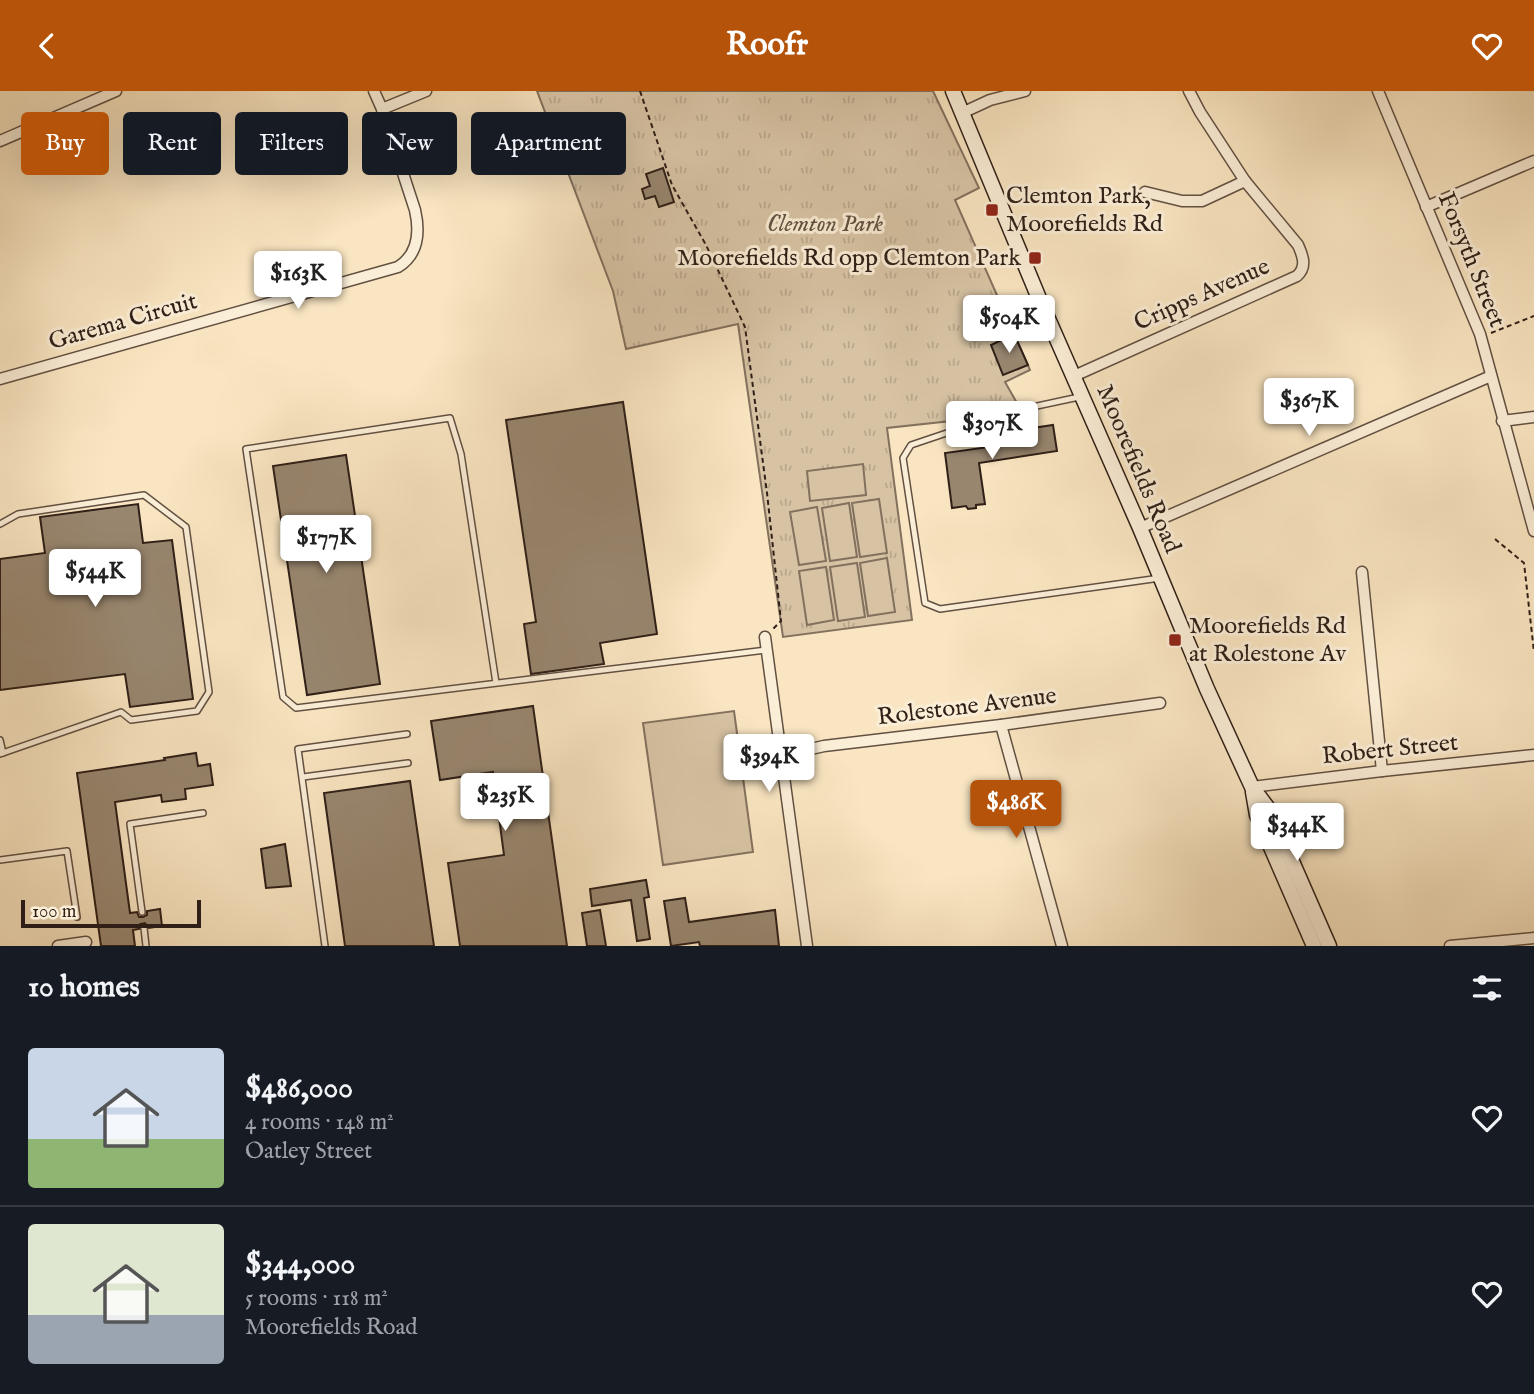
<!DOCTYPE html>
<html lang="en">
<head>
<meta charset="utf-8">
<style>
	body { margin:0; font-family:"IM FELL English",serif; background:#20242c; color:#f1f3f6; height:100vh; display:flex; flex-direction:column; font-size:26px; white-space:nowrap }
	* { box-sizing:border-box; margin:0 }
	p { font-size:23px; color:#9ea1a6 }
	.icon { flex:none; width:38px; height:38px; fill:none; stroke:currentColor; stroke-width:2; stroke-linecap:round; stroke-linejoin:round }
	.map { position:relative; height:855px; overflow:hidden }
	.side { display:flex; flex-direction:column; background:#171b24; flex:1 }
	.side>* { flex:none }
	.banner { position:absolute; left:21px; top:21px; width:700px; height:63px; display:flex; gap:14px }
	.scale { position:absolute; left:21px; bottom:18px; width:180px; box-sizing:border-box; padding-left:7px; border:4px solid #2f1f17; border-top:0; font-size:19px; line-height:24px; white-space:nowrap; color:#2f1f17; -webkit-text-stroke:5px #fbeed7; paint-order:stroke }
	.price { position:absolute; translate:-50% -60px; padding:0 16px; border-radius:7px; background:#fff; color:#222; font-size:23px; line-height:46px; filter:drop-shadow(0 2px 4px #0008) }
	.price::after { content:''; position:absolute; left:50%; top:42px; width:21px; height:16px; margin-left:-10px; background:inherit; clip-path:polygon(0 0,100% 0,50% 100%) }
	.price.on { background:#b45309; color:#fff }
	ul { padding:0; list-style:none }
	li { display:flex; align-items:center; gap:21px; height:175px; padding:0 28px }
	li+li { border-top:2px solid #363941 }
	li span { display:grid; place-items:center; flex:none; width:196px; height:140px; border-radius:7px; color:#555 }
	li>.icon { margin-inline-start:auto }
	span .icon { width:84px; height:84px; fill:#fffc; stroke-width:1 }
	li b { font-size:30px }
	h2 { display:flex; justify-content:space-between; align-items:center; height:84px; padding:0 28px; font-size:30px }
	.pill { padding:0 24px; border-radius:7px; background:#171b24; box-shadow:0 7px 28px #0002; font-size:24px; line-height:63px }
	.pill.on { background:#b45309; color:#fff }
	header { display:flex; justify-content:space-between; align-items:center; height:91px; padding:0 28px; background:#b45309; color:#fff; font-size:32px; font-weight:700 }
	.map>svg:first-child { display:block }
	.grass { fill:url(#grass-tufts); stroke:#83715e; stroke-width:2 }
	.pitch { fill:#d7c3a4; stroke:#83715e; stroke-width:2 }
	.building { fill:#98866f; stroke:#2f1f17; stroke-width:2 }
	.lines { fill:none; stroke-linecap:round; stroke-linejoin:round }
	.lane-casing { stroke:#625042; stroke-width:8 }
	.street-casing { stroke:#625042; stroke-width:13 }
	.secondary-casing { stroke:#2f1f17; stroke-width:17 }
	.path { stroke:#2f1f17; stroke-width:2; stroke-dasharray:5 3.5; stroke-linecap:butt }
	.lane { stroke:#fbeed7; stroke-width:5 }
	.street { stroke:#fbeed7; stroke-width:10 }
	.secondary { stroke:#fbeed7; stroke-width:14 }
	.poi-dot { fill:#8f2418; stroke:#fbeed7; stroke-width:2.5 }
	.labels { text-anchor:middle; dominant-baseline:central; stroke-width:6; stroke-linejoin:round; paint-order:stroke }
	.poi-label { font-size:24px; fill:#2f1f17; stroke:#fbeed7; text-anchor:start }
	.park-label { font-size:24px; font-style:italic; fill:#615041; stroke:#fbeed7 }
	.street-label { font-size:24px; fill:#2f1f17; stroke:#fbeed7 }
</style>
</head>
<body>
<header><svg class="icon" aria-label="back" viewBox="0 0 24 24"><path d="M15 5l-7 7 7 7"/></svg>Roofr<svg class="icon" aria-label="heart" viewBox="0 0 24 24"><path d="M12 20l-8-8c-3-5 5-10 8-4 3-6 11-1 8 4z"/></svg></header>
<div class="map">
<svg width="1534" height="855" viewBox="0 0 1534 855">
	<defs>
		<pattern id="grass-tufts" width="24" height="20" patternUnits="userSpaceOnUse" patternTransform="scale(1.75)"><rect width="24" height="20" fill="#d7c3a4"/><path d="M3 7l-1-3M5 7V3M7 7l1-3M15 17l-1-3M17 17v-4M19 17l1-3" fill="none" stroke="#b9a78c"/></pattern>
	</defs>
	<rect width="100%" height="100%" fill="#f9e5c1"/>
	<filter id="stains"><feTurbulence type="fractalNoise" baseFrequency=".00286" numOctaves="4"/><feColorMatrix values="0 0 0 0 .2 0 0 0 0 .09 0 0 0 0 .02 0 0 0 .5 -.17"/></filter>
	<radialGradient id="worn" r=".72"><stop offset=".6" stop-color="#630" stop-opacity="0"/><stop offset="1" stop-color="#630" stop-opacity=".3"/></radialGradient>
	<path class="grass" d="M537,0h396l46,97 -24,12 75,170 -25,12 12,21 -47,16 -83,9 25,192 -129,17 -45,-313 -112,25 -13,-58z"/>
	<g class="pitch">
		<path d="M863,373l3,31 -56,6 -3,-30z"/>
		<path d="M879,408l8,54 -27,4 -8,-54z"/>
		<path d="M849,412l8,54 -27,4 -8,-53z"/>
		<path d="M817,416l9,54 -27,4 -9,-53z"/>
		<path d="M887,467l8,54 -27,4 -8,-53z"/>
		<path d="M857,472l8,54 -27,4 -8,-54z"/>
		<path d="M826,476l8,53 -27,5 -8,-54z"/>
		<path d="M734,620l19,141 -90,13 -20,-142z"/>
	</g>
	<g class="building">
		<path d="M663,77l11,34 -15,5 -4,-11 -10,3 -3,-10 8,-3 -4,-12z"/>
		<path d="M1014,243l14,31 -25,10 -12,-30z"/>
		<path d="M623,311l34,232 -57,9 4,21 -73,10 -7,-50 12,-2 -30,-202z"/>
		<path d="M1053,334l4,26 -78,12 6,41 -9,1v3l-8,1 -2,-3 -14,2 -7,-55 44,-6 -2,-12z"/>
		<path d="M346,364l34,229 -73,11 -34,-229z"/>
		<path d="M138,413l5,39 29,-3 21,159 -63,8 -5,-33 -125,16v-131l45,-6 -5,-36z"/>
		<path d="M533,615l34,240h-107l-12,-83 56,-8 -11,-83 -53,8 -9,-59z"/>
		<path d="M196,662l2,13 12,-2 3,21 -28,4 1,10 -24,3 -1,-7 -46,7 15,111 7,-1 2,5h4l4,-2v-4l13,-2 2,17 -13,2 -4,-5 -5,1 -1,5 -6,1 2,16h-34l-24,-173 88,-13 -1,-2z"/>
		<path d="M410,690l24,165h-89l-21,-153z"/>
		<path d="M285,753l6,42 -25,2 -5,-39z"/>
		<path d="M646,789l3,17 -5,1 6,41 -13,2 -6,-41 -39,6 -2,-17z"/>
		<path d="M685,807l4,24 86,-12 4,36h-79l-1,-4 -28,4 -7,-45z"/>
		<path d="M600,819l6,36h-19l-5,-33z"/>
	</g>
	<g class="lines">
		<defs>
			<g id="lane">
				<path d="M1079,306l-70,15 -98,33 -8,13 22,145 15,6 220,-31"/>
				<path d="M0,433l18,-10 126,-19 42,32 23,165 -12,19 -66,9 -10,-8 -121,42"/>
				<path d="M496,592l-35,-229 -11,-36 -204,31 37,248 13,11 470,-58"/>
				<path d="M0,649l3,13"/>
				<path d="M303,686l105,-14"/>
				<path d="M0,769l67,-9 10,66"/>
				<path d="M142,821l-12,-88 73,-11"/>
				<path d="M144,837l2,18"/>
				<path d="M325,855l-27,-197 109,-15"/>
			</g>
			<g id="street">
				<path d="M1378,0l102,243 54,197"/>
				<path d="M382,18l44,-18"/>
				<path d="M962,22l28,-13 35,-9"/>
				<path d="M0,50l116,-50"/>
				<path d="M1145,101l37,9h20l43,-20"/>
				<path d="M1426,116l108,-46"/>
				<path d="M1074,285l223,-100c10,-9 6,-20 1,-31l-53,-64 -45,-69 -11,-21"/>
				<path d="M0,288l398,-112c21,-13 22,-35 17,-57l-33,-101 -8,-18"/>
				<path d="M1502,330l32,-4"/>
				<path d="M1140,437l351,-152"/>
				<path d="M1362,481l20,199"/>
				<path d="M765,546l42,309"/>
				<path d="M1001,634l61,221"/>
				<path d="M780,665l44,-10 177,-21 159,-22"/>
				<path d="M1252,696l130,-16 152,-16"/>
				<path d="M58,855l28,-4"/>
				<path d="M1450,855l84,-8"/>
			</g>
			<g id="secondary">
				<path d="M953,0l85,205 102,232 67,161 45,98 18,24 59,135"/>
				<path d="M1253,701l4,23 57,131"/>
			</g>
		</defs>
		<use href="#lane" class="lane-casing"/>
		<use href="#street" class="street-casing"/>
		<use href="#secondary" class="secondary-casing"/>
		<g class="path">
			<path d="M640,0l32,94 34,60 39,82 22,166 14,128 -8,8"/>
			<path d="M1491,242l43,-17"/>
			<path d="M1495,448l29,24 10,89"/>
		</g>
		<use href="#lane" class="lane"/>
		<use href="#street" class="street"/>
		<use href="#secondary" class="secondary"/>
	</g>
	<g class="poi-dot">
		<rect x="985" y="112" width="14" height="14" rx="3.5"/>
		<rect x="1028" y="160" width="14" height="14" rx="3.5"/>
		<rect x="1168" y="542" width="14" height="14" rx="3.5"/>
	</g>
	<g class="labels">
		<g class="poi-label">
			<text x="1006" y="105">Clemton Park,<tspan x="1006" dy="28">Moorefields Rd</tspan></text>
			<text x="1021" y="167" text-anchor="end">Moorefields Rd opp Clemton Park</text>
			<text x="1189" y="535">Moorefields Rd<tspan x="1189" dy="28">at Rolestone Av</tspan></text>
		</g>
		<g class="park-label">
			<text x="825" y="133">Clemton Park</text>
		</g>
		<g class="street-label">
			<text transform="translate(1471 169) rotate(68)">Forsyth Street</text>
			<text transform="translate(1202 204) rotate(-24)">Cripps Avenue</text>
			<text transform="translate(123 231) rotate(-16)">Garema Circuit</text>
			<text transform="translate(1138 378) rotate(67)">Moorefields Road</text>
			<text transform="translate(967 616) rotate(-7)">Rolestone Avenue</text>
			<text transform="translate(1390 659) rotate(-6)">Robert Street</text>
		</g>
	</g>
	<rect width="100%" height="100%" filter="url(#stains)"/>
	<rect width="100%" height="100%" fill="url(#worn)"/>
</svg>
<div class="scale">100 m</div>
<b class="price" style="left:298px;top:220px">$163K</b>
<b class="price" style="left:1009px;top:264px">$504K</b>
<b class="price" style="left:1309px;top:347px">$367K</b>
<b class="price" style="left:992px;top:370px">$307K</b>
<b class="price" style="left:326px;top:484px">$177K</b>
<b class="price" style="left:95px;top:518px">$544K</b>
<b class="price" style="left:769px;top:703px">$394K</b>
<b class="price" style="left:505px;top:742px">$235K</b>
<b class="price on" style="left:1016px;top:749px">$486K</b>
<b class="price" style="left:1297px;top:772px">$344K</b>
<div class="banner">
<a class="pill on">Buy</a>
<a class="pill">Rent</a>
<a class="pill">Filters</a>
<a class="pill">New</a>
<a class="pill">Apartment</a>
</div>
</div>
<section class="side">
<h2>10 homes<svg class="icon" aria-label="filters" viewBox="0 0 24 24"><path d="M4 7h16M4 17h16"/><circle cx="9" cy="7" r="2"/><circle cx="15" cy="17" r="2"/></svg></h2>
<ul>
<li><span style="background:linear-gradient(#c9d6e8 65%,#8fb573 0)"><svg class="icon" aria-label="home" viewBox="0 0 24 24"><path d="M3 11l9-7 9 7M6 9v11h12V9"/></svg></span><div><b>$486,000</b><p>4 rooms · 148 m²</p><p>Oatley Street</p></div><svg class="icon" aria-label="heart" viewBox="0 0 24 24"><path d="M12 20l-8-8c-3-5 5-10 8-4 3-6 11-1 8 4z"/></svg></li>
<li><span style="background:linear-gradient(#dfe7d0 65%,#9aa5b1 0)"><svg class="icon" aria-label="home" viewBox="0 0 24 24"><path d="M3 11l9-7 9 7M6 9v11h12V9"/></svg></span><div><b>$344,000</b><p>5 rooms · 118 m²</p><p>Moorefields Road</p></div><svg class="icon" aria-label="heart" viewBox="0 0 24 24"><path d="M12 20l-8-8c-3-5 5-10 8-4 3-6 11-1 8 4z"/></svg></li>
</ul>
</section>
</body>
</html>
